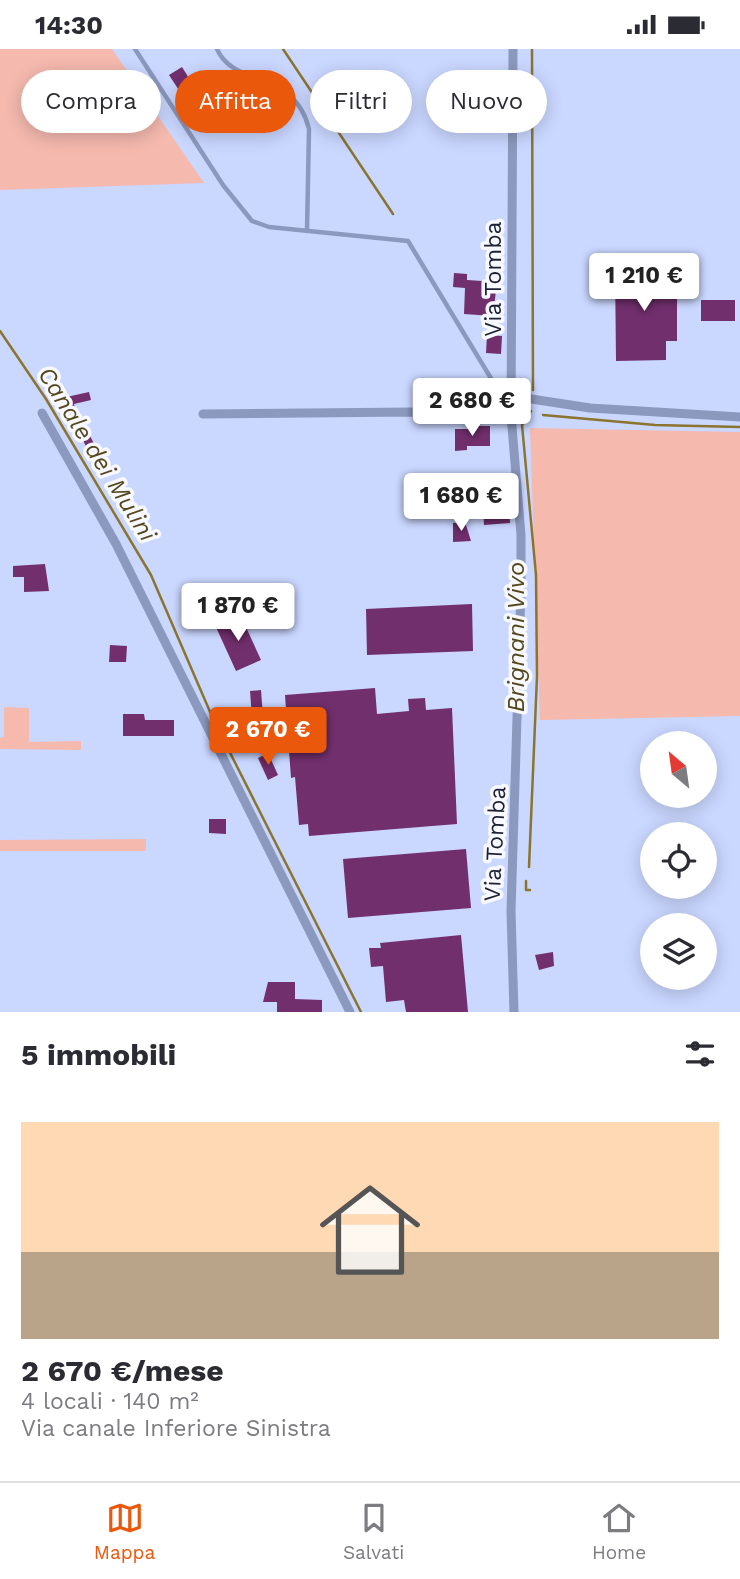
<!DOCTYPE html>
<html lang="it">
<head>
<meta charset="utf-8">
<style>
	body { margin:0; font-family:"Work Sans",sans-serif; background:#f7f7f7; color:#2b2b33; height:100vh; display:flex; flex-direction:column; font-size:26px; white-space:nowrap }
	* { box-sizing:border-box; margin:0 }
	p { font-size:23px; color:#7c7c81 }
	.icon { flex:none; width:38px; height:38px; fill:none; stroke:currentColor; stroke-width:2; stroke-linecap:round; stroke-linejoin:round }
	.map { position:relative; height:963px; overflow:hidden }
	.sheet { display:flex; flex-direction:column; background:#fff; flex:1 }
	.sheet>* { flex:none }
	.top-card { position:absolute; left:21px; top:21px; width:698px; height:63px; display:flex; gap:14px }
	.needle { width:46px; rotate:331deg }
	.fabs { position:absolute; left:640px; top:682px; display:grid; gap:14px }
	.fabs a { display:grid; place-items:center; width:77px; height:77px; border-radius:50%; background:#fff; box-shadow:0 4px 18px #0003; font-size:35px }
	.price { position:absolute; translate:-50% -60px; padding:0 16px; border-radius:7px; background:#fff; color:#222; font-size:23px; line-height:46px; filter:drop-shadow(0 2px 4px #0008) }
	.price::after { content:''; position:absolute; left:50%; top:42px; width:21px; height:16px; margin-left:-10px; background:inherit; clip-path:polygon(0 0,100% 0,50% 100%) }
	.price.active { background:#ea580c; color:#fff }
	ul { padding:0; list-style:none }
	li { display:grid; align-content:center; gap:14px; height:371px; padding:0 21px }
	li+li { border-top:2px solid #e1e1e2 }
	li span { display:grid; place-items:center; height:217px; border-radius:0px; color:#555 }
	li>.icon { margin-inline-start:auto }
	span .icon { width:126px; height:126px; fill:#fffc; stroke-width:1 }
	li b { font-size:30px }
	h2 { display:flex; justify-content:space-between; align-items:center; height:84px; padding:0 21px; font-size:30px }
	.chip { padding:0 24px; border-radius:32px; background:#fff; box-shadow:0 4px 18px #0003; font-size:24px; line-height:63px }
	.chip.active { background:#ea580c; color:#fff }
	.status { display:flex; justify-content:space-between; align-items:center; height:49px; padding:0 35px; background:#fff; direction:ltr }
	.status svg { height:19px; fill:currentColor }
	.tab-bar { display:flex; justify-content:space-around; align-items:center; height:98px; border-top:2px solid #e1e1e2; background:#fff; font-size:19px; color:#7c7c81 }
	.tab-bar a { display:grid; justify-items:center; gap:4px }
	.tab-bar .active { color:#ea580c }
	.map>svg:first-child { display:block }
	.green { fill:#f5b9ae }
	.lines { fill:none; stroke-linecap:round; stroke-linejoin:round }
	.stream { stroke:#8a7430; stroke-width:2.5 }
	.building { fill:#722f6e }
	.service { stroke:#8c99be; stroke-width:4.5 }
	.minor { stroke:#8c99be; stroke-width:9 }
	.labels { text-anchor:middle; dominant-baseline:central; stroke-width:7; stroke-linejoin:round; paint-order:stroke }
	.street-label { font-size:23px; fill:#1b2133; stroke:#f7f9fe }
	.water-label { font-size:24px; font-style:italic; fill:#55471d; stroke:#f7f9fe }
</style>
</head>
<body>
<div class="status"><b>14:30</b><svg viewBox="0 0 49 12"><path d="M0 12V9h3v3zM5 12V6h3v6zM10 12V3h3v9zM15 12V0h3v12zM26 1h20v11H26zM47 4h2v5h-2z"/></svg></div>
<div class="map">
<svg width="740" height="963" viewBox="0 0 740 963">
	<rect width="100%" height="100%" fill="#cad7ff"/>
	<g class="green">
		<path d="M0,0h112l92,134 -204,7z"/>
		<path d="M530,379l210,4v284l-200,4z"/>
		<path d="M4,658l25,1v34l52,-1v9l-81,-1v-11l4,-1z"/>
		<path d="M146,790v12h-146v-11z"/>
	</g>
	<g class="lines">
		<g class="stream">
			<path d="M283,0l110,165"/>
			<path d="M532,0l1,341"/>
			<path d="M0,282l46,68 105,176 63,146 147,291"/>
			<path d="M543,366l112,10 85,2"/>
			<path d="M529,818l8,-191 -1,-101 -14,-150 9,-14"/>
			<path d="M526,832v9h4"/>
		</g>
	</g>
	<g class="building">
		<path d="M182,18l18,29 -12,8 -19,-29z"/>
		<path d="M665,216l1,19h11v57h-11v19l-50,1 -1,-95z"/>
		<path d="M454,224l13,1v6l30,2 -4,34 -29,-2 1,-26 -12,-1z"/>
		<rect x="701" y="251" width="34" height="21"/>
		<path d="M487,286l15,1 -1,18 -15,-1z"/>
		<path d="M89,343l2,8 -17,4 4,18 -10,2 -6,-26z"/>
		<path d="M471,377h19v20h-23v4l-12,1v-22h16z"/>
		<path d="M88,383l14,27 -8,4 -13,-27z"/>
		<path d="M509,455l1,19 -26,2 -1,-19z"/>
		<path d="M465,473l6,19 -18,1v-19z"/>
		<path d="M45,515l4,27 -25,1v-15h-11v-11z"/>
		<path d="M472,555l1,47 -106,4 -1,-46z"/>
		<path d="M240,565l21,46 -25,11 -21,-46z"/>
		<path d="M110,596l17,1 -1,16h-17z"/>
		<path d="M375,639l2,26 32,-3 -1,-12 17,-1 1,12 26,-2 5,116 -148,12 -1,-12 -9,1 -4,-48 -4,1 -6,-83z"/>
		<path d="M261,641l2,27 -11,1 -2,-27z"/>
		<path d="M123,665h21l1,6h29v16h-51z"/>
		<path d="M268,704l10,22 -10,5 -10,-22z"/>
		<path d="M209,770h17v15l-17,-1z"/>
		<path d="M466,800l5,59 -123,10 -5,-59z"/>
		<path d="M461,886l7,77h-62l-2,-12 -18,2 -3,-36 -12,1 -2,-19h12l-1,-5z"/>
		<path d="M553,903l1,14 -15,4 -4,-15z"/>
		<path d="M268,933h27v17l27,1v12h-45v-10h-14z"/>
	</g>
	<g class="lines">
		<g class="service">
			<path d="M135,0l88,136 29,36 17,6 139,14 87,144 5,5 12,2"/>
			<path d="M217,0c17,39 78,21 92,80l-2,102"/>
		</g>
		<g class="minor">
			<path d="M513,0l-2,366 10,120v54l-10,322 3,101"/>
			<path d="M512,347l78,12 150,9"/>
			<path d="M42,364l74,131 234,468"/>
			<path d="M203,365l208,-2 100,3"/>
		</g>
	</g>
	<g class="labels">
		<g class="street-label">
			<text transform="translate(493 230) rotate(-90)">Via Tomba</text>
			<text transform="translate(495 795) rotate(-87)">Via Tomba</text>
		</g>
		<g class="water-label">
			<text transform="translate(97 405) rotate(58)">Canale dei Mulini</text>
			<text transform="translate(516 588) rotate(-90)">Brignani Vivo</text>
		</g>
	</g>
</svg>
<div class="fabs">
<a><svg class="needle" viewBox="-14 -14 28 28"><path d="M0-13l5 13h-10z" fill="#e53935"/><path d="M0 13l5-13h-10z" fill="#7c7c81"/></svg></a>
<a><svg class="icon" aria-label="locate" viewBox="0 0 24 24"><circle cx="12" cy="12" r="6"/><path d="M12 2v4M12 18v4M2 12h4M18 12h4"/></svg></a>
<a><svg class="icon" aria-label="layers" viewBox="0 0 24 24"><path d="M12 4l9 5-9 5-9-5zM3 14l9 5 9-5"/></svg></a>
</div>
<b class="price" style="left:644px;top:264px">1 210 €</b>
<b class="price" style="left:472px;top:389px">2 680 €</b>
<b class="price" style="left:461px;top:484px">1 680 €</b>
<b class="price" style="left:238px;top:594px">1 870 €</b>
<b class="price active" style="left:268px;top:718px">2 670 €</b>
<div class="top-card">
<a class="chip">Compra</a>
<a class="chip active">Affitta</a>
<a class="chip">Filtri</a>
<a class="chip">Nuovo</a>
</div>
</div>
<section class="sheet">
<h2>5 immobili<svg class="icon" aria-label="filters" viewBox="0 0 24 24"><path d="M4 7h16M4 17h16"/><circle cx="9" cy="7" r="2"/><circle cx="15" cy="17" r="2"/></svg></h2>
<ul>
<li><span style="background:linear-gradient(#ffd9b3 60%,#b9a48a 0)"><svg class="icon" aria-label="home" viewBox="0 0 24 24"><path d="M3 11l9-7 9 7M6 9v11h12V9"/></svg></span><div><b>2 670 €/mese</b><p>4 locali · 140 m²</p><p>Via canale Inferiore Sinistra</p></div></li>
</ul>
</section>
<nav class="tab-bar">
<a class="active"><svg class="icon" aria-label="map" viewBox="0 0 24 24"><path d="M3 6l6-2 6 2 6-2v14l-6 2-6-2-6 2zM9 4v14M15 6v14"/></svg>Mappa</a>
<a><svg class="icon" aria-label="saved" viewBox="0 0 24 24"><path d="M7 4h10v16l-5-4-5 4z"/></svg>Salvati</a>
<a><svg class="icon" aria-label="home" viewBox="0 0 24 24"><path d="M3 11l9-7 9 7M6 9v11h12V9"/></svg>Home</a>
</nav>
</body>
</html>
